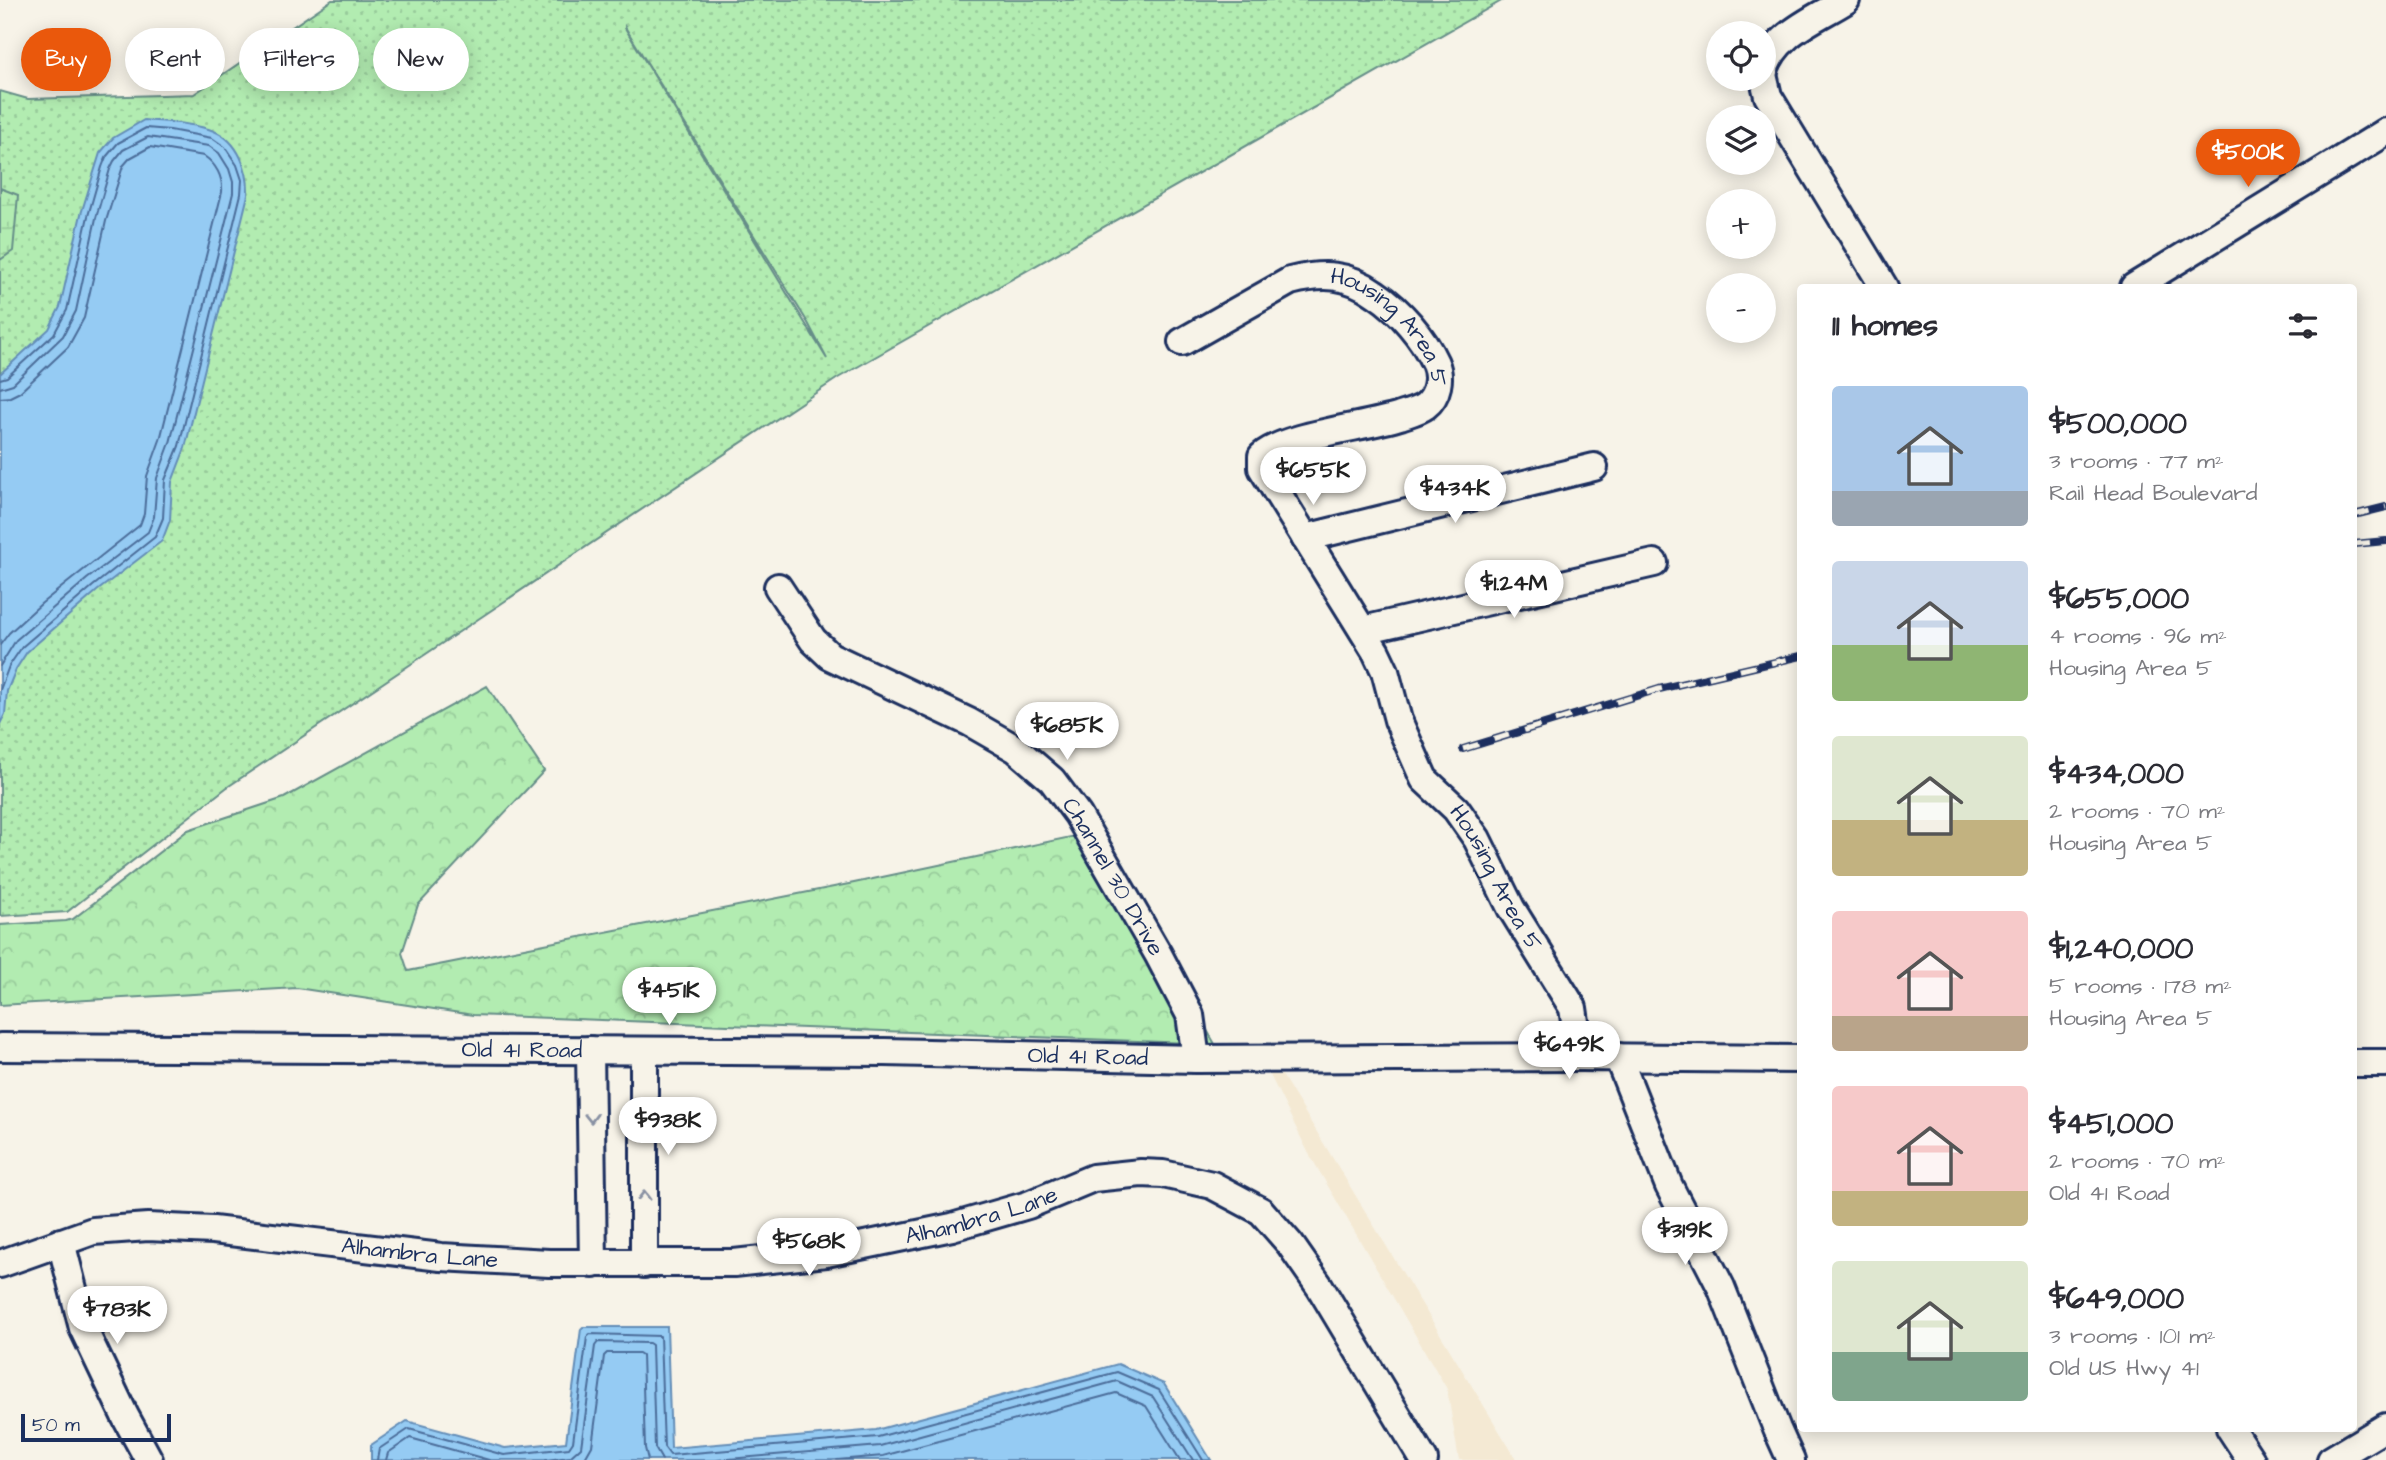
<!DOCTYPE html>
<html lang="en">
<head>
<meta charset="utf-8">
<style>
	body { margin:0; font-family:"Architects Daughter",sans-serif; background:#f7f7f7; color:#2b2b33; height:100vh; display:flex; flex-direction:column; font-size:26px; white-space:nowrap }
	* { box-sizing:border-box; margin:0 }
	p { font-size:23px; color:#7c7c81 }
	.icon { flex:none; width:38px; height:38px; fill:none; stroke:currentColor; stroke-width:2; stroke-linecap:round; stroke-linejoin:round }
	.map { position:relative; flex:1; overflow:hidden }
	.drawer { position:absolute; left:1797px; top:284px; width:560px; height:1148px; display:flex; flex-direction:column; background:#fff; border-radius:7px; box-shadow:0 4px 18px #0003 }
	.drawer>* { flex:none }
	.hud { position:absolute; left:21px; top:28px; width:665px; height:63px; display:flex; gap:14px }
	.fabs { position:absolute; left:1706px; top:21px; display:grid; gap:14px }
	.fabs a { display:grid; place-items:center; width:70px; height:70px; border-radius:50%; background:#fff; box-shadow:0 4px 18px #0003; font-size:35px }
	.scale { position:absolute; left:21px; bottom:18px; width:150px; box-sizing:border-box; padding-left:7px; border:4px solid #1b2f5e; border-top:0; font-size:19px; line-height:24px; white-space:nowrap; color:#1b2f5e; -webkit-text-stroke:5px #f7f3e8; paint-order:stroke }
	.price { position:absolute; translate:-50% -60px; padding:0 16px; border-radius:24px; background:#fff; color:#222; font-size:23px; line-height:46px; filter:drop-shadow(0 2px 4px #0008) }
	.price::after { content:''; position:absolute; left:50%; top:42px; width:21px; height:16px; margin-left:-10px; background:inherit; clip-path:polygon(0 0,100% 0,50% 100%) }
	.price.on { background:#ea580c; color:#fff }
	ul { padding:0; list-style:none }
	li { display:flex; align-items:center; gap:21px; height:175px; padding:0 35px }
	li span { display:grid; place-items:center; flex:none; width:196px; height:140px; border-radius:7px; color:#555 }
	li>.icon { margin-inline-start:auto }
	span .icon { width:84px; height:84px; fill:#fffc; stroke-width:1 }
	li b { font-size:30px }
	h2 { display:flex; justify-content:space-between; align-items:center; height:84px; padding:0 35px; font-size:30px }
	.chip { padding:0 24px; border-radius:32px; background:#fff; box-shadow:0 4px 18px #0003; font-size:24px; line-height:63px }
	.chip.on { background:#ea580c; color:#fff }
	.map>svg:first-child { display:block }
	.built { fill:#f4e9d3 }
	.grass { fill:url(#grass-dots); stroke:#668e88; stroke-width:2; fill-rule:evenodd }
	.forest { fill:url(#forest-crowns); stroke:#668e88; stroke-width:2 }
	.wetland { fill:url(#wetland-marsh); stroke:#668e88; stroke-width:2 }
	.water { fill:#95cbf3; stroke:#648db7; stroke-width:2 }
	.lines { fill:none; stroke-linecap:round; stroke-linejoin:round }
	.shore { stroke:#4c6d9a; stroke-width:2 }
	.minor-casing { stroke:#1b2f5e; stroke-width:32 }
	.minor { stroke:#f7f3e8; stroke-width:26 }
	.rail-casing { stroke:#1b2f5e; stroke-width:8 }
	.rail { stroke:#f7f3e8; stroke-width:5; stroke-dasharray:16; stroke-linecap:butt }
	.oneway { stroke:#8991a3 }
	.labels { text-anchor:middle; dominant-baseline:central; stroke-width:5; stroke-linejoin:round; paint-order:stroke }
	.street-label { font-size:23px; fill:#1b2f5e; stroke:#f7f3e8 }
</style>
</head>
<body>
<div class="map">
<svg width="2386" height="1460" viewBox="0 0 2386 1460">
	<defs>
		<pattern id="grass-dots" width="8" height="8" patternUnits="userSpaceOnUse" patternTransform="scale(1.75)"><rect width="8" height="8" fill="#b2ecb1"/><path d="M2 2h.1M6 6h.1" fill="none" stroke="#98cb9b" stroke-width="1.8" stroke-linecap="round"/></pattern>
		<pattern id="forest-crowns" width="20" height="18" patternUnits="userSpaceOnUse" patternTransform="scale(1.75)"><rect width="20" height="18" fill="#b2ecb1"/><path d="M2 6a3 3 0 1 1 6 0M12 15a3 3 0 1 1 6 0" fill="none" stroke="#98cb9b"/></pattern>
		<pattern id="wetland-marsh" width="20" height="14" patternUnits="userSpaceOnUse" patternTransform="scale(1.75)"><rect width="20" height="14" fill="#b2ecb1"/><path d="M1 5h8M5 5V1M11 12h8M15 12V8" fill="none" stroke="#98cb9b"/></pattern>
	</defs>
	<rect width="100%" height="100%" fill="#f7f3e8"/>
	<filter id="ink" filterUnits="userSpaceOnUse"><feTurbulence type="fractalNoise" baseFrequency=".0143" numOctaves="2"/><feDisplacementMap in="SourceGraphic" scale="14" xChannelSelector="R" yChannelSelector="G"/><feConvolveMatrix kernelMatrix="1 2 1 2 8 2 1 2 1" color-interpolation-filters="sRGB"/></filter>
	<g filter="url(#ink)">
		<path class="built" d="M1269,1073l13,2 235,385h-58l-12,-71 -139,-237z"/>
		<path class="grass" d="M332,0h1171l-665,378 -612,410 -159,124 -67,4v-825l28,8 166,-5zM625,27l183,296 19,36 -202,-331z"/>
		<path class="forest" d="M487,686l57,85 -126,134 -16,48 6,18 446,-88 226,-48 47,58 88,151 -742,-29 -176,-27 -297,17v-80l66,-4 7,-2 115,-89 96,-32z"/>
		<path class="wetland" d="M0,188l18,7 -5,56 -13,9z"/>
		<g class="water">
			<path d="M144,120c21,2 51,3 70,11 25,10 35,40 34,64l-63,253 -13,34 -2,38 -8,21 -65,50 -70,61 -11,17 -9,22 -2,23 -5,10v-350l49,-45 11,-22 21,-93 19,-61 13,-15z"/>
			<path d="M583,1327h84l4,121 205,-18 242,-66 46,20 47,76h-840v-15l36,-24 98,27 61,-6 15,-113z"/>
		</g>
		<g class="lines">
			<g class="shore">
				<path d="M0,379l7,-2 47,-43 13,-24 21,-94 14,-49 4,-10 12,-14 28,-15 24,2 42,8 13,9 12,18 5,15 -1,14 -62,252 -14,34 -2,38 -8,19 -62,49 -71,61 -13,19 -9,24"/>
				<path d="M0,388l13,-4 50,-48 13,-25 20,-93 14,-49 4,-8 9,-11 25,-13 61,9 10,7 10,16 4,13v11l-63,250 -13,35 -3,39 -6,15 -61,47 -71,61 -16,26"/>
				<path d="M0,398l10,-1 10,-5 48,-45 16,-29 22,-97 17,-55 7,-8 20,-11 54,9c12,8 19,21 18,36l-62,248 -13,36 -3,38 -4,11 -98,78 -33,30 -9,12"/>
				<path d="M377,1460l2,-11 30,-20 95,26 65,-7 4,-6 14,-105 3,-3 70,2 4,111 6,8 208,-18 239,-65 42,18 44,70"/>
				<path d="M386,1460l2,-7 22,-15 79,22"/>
				<path d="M546,1460l24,-3 11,-10 14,-101 3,-4 51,1 3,2 3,103 7,12"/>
				<path d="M584,1460l8,-14 12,-90 3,-3h32l3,2 3,93 3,12"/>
				<path d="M717,1460l163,-14 237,-65 36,16 40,63"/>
				<path d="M837,1460l46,-4 233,-63 30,13 34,54"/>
			</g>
			<defs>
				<g id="minor">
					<path d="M1764,71c10,-37 52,-52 82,-71"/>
					<path d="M1764,79l4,17 116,191"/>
					<path d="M2134,287l252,-155"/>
					<path id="s1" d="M1182,342l108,-61c33,-8 57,-8 86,13 24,16 47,43 59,69 6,14 3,33 -10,43 -7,5 -17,7 -25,10 -34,11 -115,19 -138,40v12l114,184 9,19 13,49 26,59 32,30 21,30 34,69 62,100 7,49"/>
					<path d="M1305,538l289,-71"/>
					<path id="s2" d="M778,587l35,53 17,16 139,66 47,27 36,31 26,35 80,139 32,61 6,44"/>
					<path d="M1363,630l291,-67"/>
					<path id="s3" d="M0,1047l885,5 311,7 384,-2 221,2"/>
					<path d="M590,1050l3,214"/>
					<path d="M644,1051v213"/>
					<path d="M1618,1057l51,129 52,101 56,142 14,31"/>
					<path d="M2354,1063h32"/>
					<path d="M61,1242l22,86 42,88 24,44"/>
					<path id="s4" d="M0,1264l93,-33 55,-4 65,3 228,27 108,6h185l92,-10 126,-26 76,-22 65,-27 48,-5 22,1 49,11 49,26 29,33 30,43 104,173"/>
					<path d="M2230,1428l21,32"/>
					<path d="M2331,1460l55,-33"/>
				</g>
			</defs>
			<use href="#minor" class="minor-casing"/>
			<use href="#minor" class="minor"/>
			<defs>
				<g id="rail">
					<path d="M2354,515l32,-8"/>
					<path d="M2354,544l32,-3"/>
					<path d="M1463,749l196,-60 142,-33"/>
				</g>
			</defs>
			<use href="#rail" class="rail-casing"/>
			<use href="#rail" class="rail"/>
		</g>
		<defs><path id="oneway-chevron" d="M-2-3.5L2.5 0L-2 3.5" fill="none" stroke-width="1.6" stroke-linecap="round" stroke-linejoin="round" transform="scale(1.75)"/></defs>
		<g class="oneway">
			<use href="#oneway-chevron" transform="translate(591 1118) rotate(89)"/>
			<use href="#oneway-chevron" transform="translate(644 1196) rotate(-90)"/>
		</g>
	</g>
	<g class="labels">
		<g class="street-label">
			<text stroke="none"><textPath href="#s1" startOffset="247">Housing Area 5</textPath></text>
			<text stroke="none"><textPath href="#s2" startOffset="457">Channel 30 Drive</textPath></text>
			<text stroke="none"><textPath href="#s1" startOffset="1013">Housing Area 5</textPath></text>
			<text stroke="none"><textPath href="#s3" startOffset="522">Old 41 Road</textPath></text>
			<text stroke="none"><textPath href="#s3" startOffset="1088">Old 41 Road</textPath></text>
			<text stroke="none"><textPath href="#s4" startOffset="994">Alhambra Lane</textPath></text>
			<text stroke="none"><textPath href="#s4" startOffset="427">Alhambra Lane</textPath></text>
		</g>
	</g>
</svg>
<div class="fabs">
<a><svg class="icon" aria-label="locate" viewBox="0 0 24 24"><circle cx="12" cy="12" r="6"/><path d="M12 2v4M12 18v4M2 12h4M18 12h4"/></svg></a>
<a><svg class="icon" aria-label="layers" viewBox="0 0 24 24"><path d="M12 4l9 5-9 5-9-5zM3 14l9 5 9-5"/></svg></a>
<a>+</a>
<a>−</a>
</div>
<div class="scale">50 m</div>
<b class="price on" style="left:2248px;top:189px">$500K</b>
<b class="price" style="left:1313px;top:507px">$655K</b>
<b class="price" style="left:1455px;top:525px">$434K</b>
<b class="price" style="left:1514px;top:620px">$1.24M</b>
<b class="price" style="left:1067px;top:762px">$685K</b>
<b class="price" style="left:669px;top:1027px">$451K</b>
<b class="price" style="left:1569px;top:1081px">$649K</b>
<b class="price" style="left:668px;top:1157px">$938K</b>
<b class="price" style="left:1685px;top:1267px">$319K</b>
<b class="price" style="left:809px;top:1278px">$568K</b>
<b class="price" style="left:117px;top:1346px">$783K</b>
<div class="hud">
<a class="chip on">Buy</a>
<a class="chip">Rent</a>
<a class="chip">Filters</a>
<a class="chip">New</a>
</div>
<section class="drawer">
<h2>11 homes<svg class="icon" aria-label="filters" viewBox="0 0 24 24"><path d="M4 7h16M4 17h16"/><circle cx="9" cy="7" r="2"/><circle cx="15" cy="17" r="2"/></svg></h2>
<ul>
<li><span style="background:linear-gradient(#a9c7e8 75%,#9aa5b1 0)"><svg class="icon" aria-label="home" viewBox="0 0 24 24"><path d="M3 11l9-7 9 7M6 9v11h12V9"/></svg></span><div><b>$500,000</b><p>3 rooms · 77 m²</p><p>Rail Head Boulevard</p></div></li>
<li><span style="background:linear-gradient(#c9d6e8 60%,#8fb573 0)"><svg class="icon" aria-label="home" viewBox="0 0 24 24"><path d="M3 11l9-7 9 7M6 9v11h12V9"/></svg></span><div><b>$655,000</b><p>4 rooms · 96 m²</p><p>Housing Area 5</p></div></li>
<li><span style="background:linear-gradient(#dfe7d0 60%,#c2b280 0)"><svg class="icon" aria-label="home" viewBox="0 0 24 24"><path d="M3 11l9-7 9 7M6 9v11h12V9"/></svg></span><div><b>$434,000</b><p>2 rooms · 70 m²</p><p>Housing Area 5</p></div></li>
<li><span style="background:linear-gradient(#f6c9c9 75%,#b9a48a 0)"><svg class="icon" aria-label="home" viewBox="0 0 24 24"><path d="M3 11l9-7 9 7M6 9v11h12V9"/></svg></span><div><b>$1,240,000</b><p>5 rooms · 178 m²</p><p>Housing Area 5</p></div></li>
<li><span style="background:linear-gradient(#f6c9c9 75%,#c2b280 0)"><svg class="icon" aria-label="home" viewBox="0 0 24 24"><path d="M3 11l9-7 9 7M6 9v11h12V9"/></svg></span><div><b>$451,000</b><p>2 rooms · 70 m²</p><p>Old 41 Road</p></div></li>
<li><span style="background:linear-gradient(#dfe7d0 65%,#7fa58c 0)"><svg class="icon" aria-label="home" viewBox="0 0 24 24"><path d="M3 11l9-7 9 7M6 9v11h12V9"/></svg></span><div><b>$649,000</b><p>3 rooms · 101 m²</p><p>Old US Hwy 41</p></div></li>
</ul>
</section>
</div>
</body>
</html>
